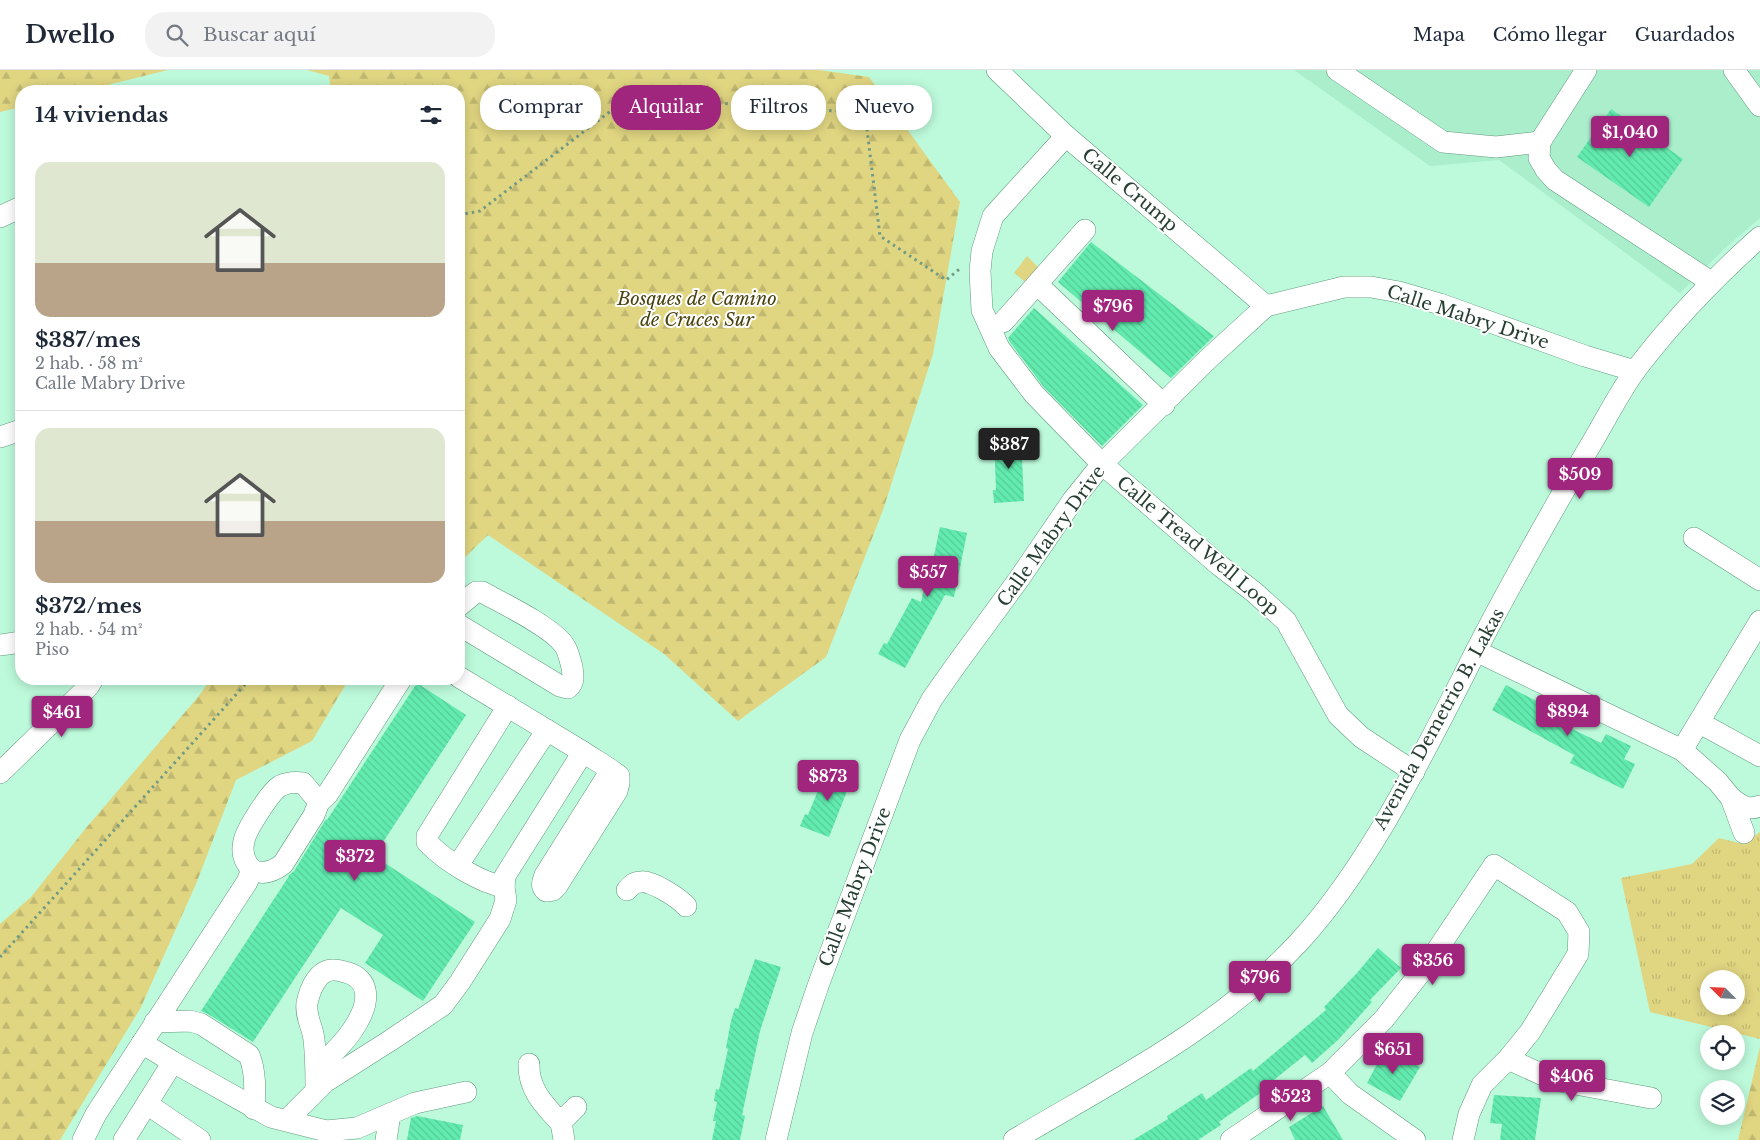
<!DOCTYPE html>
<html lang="es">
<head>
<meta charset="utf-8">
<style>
	body { margin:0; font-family:"Libre Baskerville",serif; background:#f2f2f3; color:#1f2937; height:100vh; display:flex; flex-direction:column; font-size:19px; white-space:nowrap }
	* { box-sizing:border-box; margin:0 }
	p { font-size:16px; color:#747a83 }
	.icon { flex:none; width:28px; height:28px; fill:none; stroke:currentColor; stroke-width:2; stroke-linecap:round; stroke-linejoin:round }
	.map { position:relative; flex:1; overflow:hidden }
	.drawer { position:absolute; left:15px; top:15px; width:450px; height:600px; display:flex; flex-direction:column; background:#fff; border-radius:20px; box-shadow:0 2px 12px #0003 }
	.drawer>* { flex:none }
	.guide { position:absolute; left:480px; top:15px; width:475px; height:45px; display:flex; gap:10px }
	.needle { width:32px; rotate:294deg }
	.fabs { position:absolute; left:1700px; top:900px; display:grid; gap:10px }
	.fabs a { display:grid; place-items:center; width:45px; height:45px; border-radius:50%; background:#fff; box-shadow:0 2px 12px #0003; font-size:25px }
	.price { position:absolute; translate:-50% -42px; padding:0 11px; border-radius:5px; background:#a0267d; color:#fff; font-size:16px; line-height:32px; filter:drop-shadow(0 1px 2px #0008) }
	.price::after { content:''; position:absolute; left:50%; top:30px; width:15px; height:11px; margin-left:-8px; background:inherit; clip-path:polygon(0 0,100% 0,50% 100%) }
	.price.on { background:#222; color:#fff }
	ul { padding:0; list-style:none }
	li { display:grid; align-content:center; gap:10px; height:265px; padding:0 20px }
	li+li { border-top:1px solid #e0e1e3 }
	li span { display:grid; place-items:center; height:155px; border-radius:15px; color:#555 }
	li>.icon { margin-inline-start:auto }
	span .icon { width:90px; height:90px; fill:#fffc; stroke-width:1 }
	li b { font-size:21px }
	h2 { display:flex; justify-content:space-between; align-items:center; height:60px; padding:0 20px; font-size:21px }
	.tag { padding:0 18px; border-radius:20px; background:#fff; box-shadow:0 2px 12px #0003; font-size:18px; line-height:45px }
	.tag.on { background:#a0267d; color:#fff }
	header { display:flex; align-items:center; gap:30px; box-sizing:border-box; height:70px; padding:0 25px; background:#fff; border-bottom:1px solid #e0e1e3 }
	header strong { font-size:24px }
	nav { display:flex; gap:28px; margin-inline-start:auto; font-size:18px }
	.search { width:350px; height:45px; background:#f2f2f3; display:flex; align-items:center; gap:12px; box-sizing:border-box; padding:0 18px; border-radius:20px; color:#747a83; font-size:19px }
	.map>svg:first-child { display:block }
	.built { fill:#aec }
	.grass { fill:url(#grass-tufts); fill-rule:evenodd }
	.forest { fill:url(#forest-firs) }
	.park { fill:#e0d581 }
	.building { fill:url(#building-back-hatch) }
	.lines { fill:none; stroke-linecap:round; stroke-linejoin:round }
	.minor-casing { stroke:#609a7d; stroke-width:22 }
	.path { stroke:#719b85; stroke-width:3; stroke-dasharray:2.5 4; stroke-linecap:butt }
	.minor { stroke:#fff; stroke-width:21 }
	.labels { text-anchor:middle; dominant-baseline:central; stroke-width:4; stroke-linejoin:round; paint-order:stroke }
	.street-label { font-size:18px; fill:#273f33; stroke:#fff }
	.park-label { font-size:18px; font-style:italic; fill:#4a430e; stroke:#fff }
</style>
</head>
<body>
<header>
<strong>Dwello</strong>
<div class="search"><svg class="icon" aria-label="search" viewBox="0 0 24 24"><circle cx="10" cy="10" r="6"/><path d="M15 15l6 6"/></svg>Buscar aquí</div>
<nav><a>Mapa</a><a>Cómo llegar</a><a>Guardados</a></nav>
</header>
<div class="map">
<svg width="1760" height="1070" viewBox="0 0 1760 1070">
	<defs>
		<pattern id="grass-tufts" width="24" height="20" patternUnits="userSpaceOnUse" patternTransform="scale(1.25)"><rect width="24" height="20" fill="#e0d581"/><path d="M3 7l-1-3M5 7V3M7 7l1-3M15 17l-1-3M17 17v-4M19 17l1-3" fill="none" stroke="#c0b870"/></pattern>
		<pattern id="forest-firs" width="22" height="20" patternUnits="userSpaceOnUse" patternTransform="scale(1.25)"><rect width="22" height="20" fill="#e0d581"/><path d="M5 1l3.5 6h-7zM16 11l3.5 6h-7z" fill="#c0b870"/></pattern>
		<pattern id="building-back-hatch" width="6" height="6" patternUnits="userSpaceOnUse" patternTransform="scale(1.25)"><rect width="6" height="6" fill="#62ebaf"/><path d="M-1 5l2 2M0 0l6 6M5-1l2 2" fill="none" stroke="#55cb97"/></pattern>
	</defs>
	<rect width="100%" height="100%" fill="#bdfadb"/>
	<path class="built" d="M1294,0h466v148l-37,32 -43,43 -181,-133 -69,6z"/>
	<path class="grass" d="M1760,762v207l-110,-27 -29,-134 71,-14 27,-26 24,6zM1709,909h27v27h-27z"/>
	<g class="forest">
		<path d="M0,0h168l-85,21h-62v16l-21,5z"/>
		<path d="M307,0h512l50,7 91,125 -27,152 -50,156 -57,147 -88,64 -74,-67 -176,-119 -29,28v-472h-128l-2,-15z"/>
		<path d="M211,609h138l-37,62 -76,39 -40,104 -56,125 -80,131h-60v-216l31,-27 55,-69 112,-131z"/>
		<path d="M1760,977v93h-22z"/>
	</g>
	<path class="park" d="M1027,186l19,19 -12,14 -20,-16z"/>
	<g class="building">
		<path d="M1611,39l72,50 -34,48 -72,-50z"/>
		<path d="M1091,172l123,94 -43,42 -113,-96z"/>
		<path d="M1034,238l109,97 -41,41 -59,-60 -33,-44 -2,-4z"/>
		<path d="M1021,366l3,65 -30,2 -1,-13h3l-2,-53z"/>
		<path d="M940,457l27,6 -13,64 -9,-2 -40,73 -27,-14 6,-11 3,1 25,-46 9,4 5,-23h3z"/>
		<path d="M417,613l49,32 -92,141 101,66 -52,79 -58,-38 18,-28 -42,-27 -88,134 -45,-28 -7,-3 88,-135h-1l6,-5 32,-52 1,1z"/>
		<path d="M1506,615l64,34 -4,7 35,17 5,-9 25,12 -7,13 11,5 -12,25 -53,-26 4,-8 -82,-45z"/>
		<path d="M828,696l25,10 -24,61 -29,-11 5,-12 3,1z"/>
		<path d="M1378,878l23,20 -31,32 2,2 -34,38 -26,23 -7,-8 -40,32 1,2 -47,33 2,3 -23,15h-65l35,-21 -1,-3 35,-23 4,7 45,-32 2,3 73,-61 -2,-3 33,-34z"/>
		<path d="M755,889l26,8 -21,64 -18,84 3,1 -5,24h-28l4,-19h-3l4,-19 -3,-1 2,-12 3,1 9,-41 -2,-1 5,-27 4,-13 3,1z"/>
		<path d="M1385,979l35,18 -20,34 -33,-18z"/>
		<path d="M1494,1025l47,3 -6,42h-35l2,-16 -12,-1z"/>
		<path d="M1323,1036l20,34h-48l-6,-13z"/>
		<path d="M417,1046l46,9 -3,15h-53l4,-22z"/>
	</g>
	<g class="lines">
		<defs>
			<g id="minor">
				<path d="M997,0l69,66 200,170"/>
				<path d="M1337,0l106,72 53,5 44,-5"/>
				<path d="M1586,0l-46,72 -1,16 7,12 9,10 156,102"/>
				<path d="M1734,0l26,36"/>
				<path d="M1066,66l-73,80 -11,35 -2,20 2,39 17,38 35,46 68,70 117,101 35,27 32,29 52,94 23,22 53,35"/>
				<path d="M0,147l21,-10"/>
				<path d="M1038,215l126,120"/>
				<path d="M1003,252l82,-92"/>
				<path d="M0,367l21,-7"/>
				<path d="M1694,468l66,42"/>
				<path d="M459,536l17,-14h6c20,11 70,35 82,53 4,5 6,15 8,22 1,8 3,15 -4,21l-8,-2 -101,-61"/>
				<path d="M0,575l21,-3"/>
				<path d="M1476,581l206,99 36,32 13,16 13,35"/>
				<path d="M1700,653l60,33"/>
				<path d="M1682,680l78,-129"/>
				<path d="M583,682c12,8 25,15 36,24v7l-2,8 -60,95 -4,4 -7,1c-6,-5 -3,-10 -1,-16l66,-105"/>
				<path d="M0,703l88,-86 5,-8"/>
				<path d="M1731,728c9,7 17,13 29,8"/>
				<path d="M458,795l89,-135"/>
				<path d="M252,800c-8,-8 -11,-17 -8,-29 2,-11 26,-49 36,-55 8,-4 15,-4 23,-3l16,19"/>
				<path d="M504,817c-25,-5 -59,-26 -77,-45v-6l81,-130"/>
				<path d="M627,820c4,-5 7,-8 14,-8 10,-2 38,16 45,24"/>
				<path d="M155,952l35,-1 11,3 48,31c7,17 6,36 5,54"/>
				<path d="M142,973l31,19 98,55 55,14 31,-3 58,-25 51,-11"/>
				<path d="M1508,989l46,21 97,18"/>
				<path d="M529,994c-1,24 14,40 30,57l2,1 15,-15"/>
				<path d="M316,1000c15,-15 32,-30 42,-49 11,-19 13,-43 -13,-49 -3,-1 -8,-2 -11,-2 -16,-1 -24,19 -27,33 -2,14 6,24 7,37 2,16 2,33 2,50"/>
				<path d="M1330,1003l20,21 65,46"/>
				<path d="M147,1034l53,36"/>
				<path d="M287,1050l38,-38 66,-42 52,-35 17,-23 40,-63 6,-19 -2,-13 1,-11 78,-124 -124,-75"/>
				<path d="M561,1052l3,18"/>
				<path d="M83,1070l13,-26 151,-232 5,-12c11,5 22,1 31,-6l31,-49 5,-13 8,-7 74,-116"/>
				<path d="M124,1070l49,-78"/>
				<path d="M386,1070l4,-26"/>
				<path d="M776,1070l26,-107 17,-50 91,-243 22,-41 24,-34 63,-86 54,-79 29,-36 105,-104 59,-54 78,-19h27l28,5 41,12 145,52 50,15"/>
				<path d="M1014,1070c99,-59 206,-112 285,-198 68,-74 118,-176 164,-265 38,-77 81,-152 124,-226 16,-26 32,-59 50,-83 36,-47 78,-91 123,-131"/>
				<path d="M1231,1070l99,-67 54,-54 45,-57 65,-97 73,47 12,20 -1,22 -48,78 -22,27 -26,26 -13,29 -6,26"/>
			</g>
		</defs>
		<use href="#minor" class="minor-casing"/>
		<g class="path">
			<path d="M459,145l21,-4 149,-114 236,16 15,123 66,44 16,-13"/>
			<path d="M0,887l250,-278"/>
		</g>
		<use href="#minor" class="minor"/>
	</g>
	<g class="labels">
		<g class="street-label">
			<text transform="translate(1130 120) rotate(40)">Calle Crump</text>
			<text transform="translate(1468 247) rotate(18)">Calle Mabry Drive</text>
			<text transform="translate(1051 466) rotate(-54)">Calle Mabry Drive</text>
			<text transform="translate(1198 476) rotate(40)">Calle Tread Well Loop</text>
			<text transform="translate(1439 649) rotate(-61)">Avenida Demetrio B. Lakas</text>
			<text transform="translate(855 817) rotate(-69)">Calle Mabry Drive</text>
		</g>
		<g class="park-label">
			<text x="697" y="229">Bosques de Camino<tspan x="697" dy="21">de Cruces Sur</tspan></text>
		</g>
	</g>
</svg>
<div class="fabs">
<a><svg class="needle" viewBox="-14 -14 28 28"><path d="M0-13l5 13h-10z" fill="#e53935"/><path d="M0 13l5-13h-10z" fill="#747a83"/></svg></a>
<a><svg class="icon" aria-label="locate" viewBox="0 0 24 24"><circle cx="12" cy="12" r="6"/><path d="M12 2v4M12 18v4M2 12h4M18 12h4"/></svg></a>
<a><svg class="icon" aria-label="layers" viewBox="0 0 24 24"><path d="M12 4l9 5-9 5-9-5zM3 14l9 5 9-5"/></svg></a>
</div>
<b class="price" style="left:1630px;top:88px">$1,040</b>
<b class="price" style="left:1113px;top:262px">$796</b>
<b class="price on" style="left:1009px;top:400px">$387</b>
<b class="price" style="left:1580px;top:430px">$509</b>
<b class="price" style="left:928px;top:528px">$557</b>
<b class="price" style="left:1568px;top:667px">$894</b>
<b class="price" style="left:62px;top:668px">$461</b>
<b class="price" style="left:828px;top:732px">$873</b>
<b class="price" style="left:355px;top:812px">$372</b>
<b class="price" style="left:1433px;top:916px">$356</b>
<b class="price" style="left:1260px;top:933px">$796</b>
<b class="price" style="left:1393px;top:1005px">$651</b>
<b class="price" style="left:1572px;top:1032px">$406</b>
<b class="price" style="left:1291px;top:1052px">$523</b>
<div class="guide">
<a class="tag">Comprar</a>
<a class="tag on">Alquilar</a>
<a class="tag">Filtros</a>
<a class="tag">Nuevo</a>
</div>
<section class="drawer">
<h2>14 viviendas<svg class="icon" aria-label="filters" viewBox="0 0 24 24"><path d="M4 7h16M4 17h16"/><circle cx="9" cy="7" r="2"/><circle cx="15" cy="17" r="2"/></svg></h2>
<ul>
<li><span style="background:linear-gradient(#dfe7d0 65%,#b9a48a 0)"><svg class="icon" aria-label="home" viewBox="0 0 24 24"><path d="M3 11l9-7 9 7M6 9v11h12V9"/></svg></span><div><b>$387/mes</b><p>2 hab. · 58 m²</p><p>Calle Mabry Drive</p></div></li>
<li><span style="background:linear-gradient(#dfe7d0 60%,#b9a48a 0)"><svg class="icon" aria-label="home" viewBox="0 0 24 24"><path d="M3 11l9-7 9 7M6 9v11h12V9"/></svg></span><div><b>$372/mes</b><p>2 hab. · 54 m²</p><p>Piso</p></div></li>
</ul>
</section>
</div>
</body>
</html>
